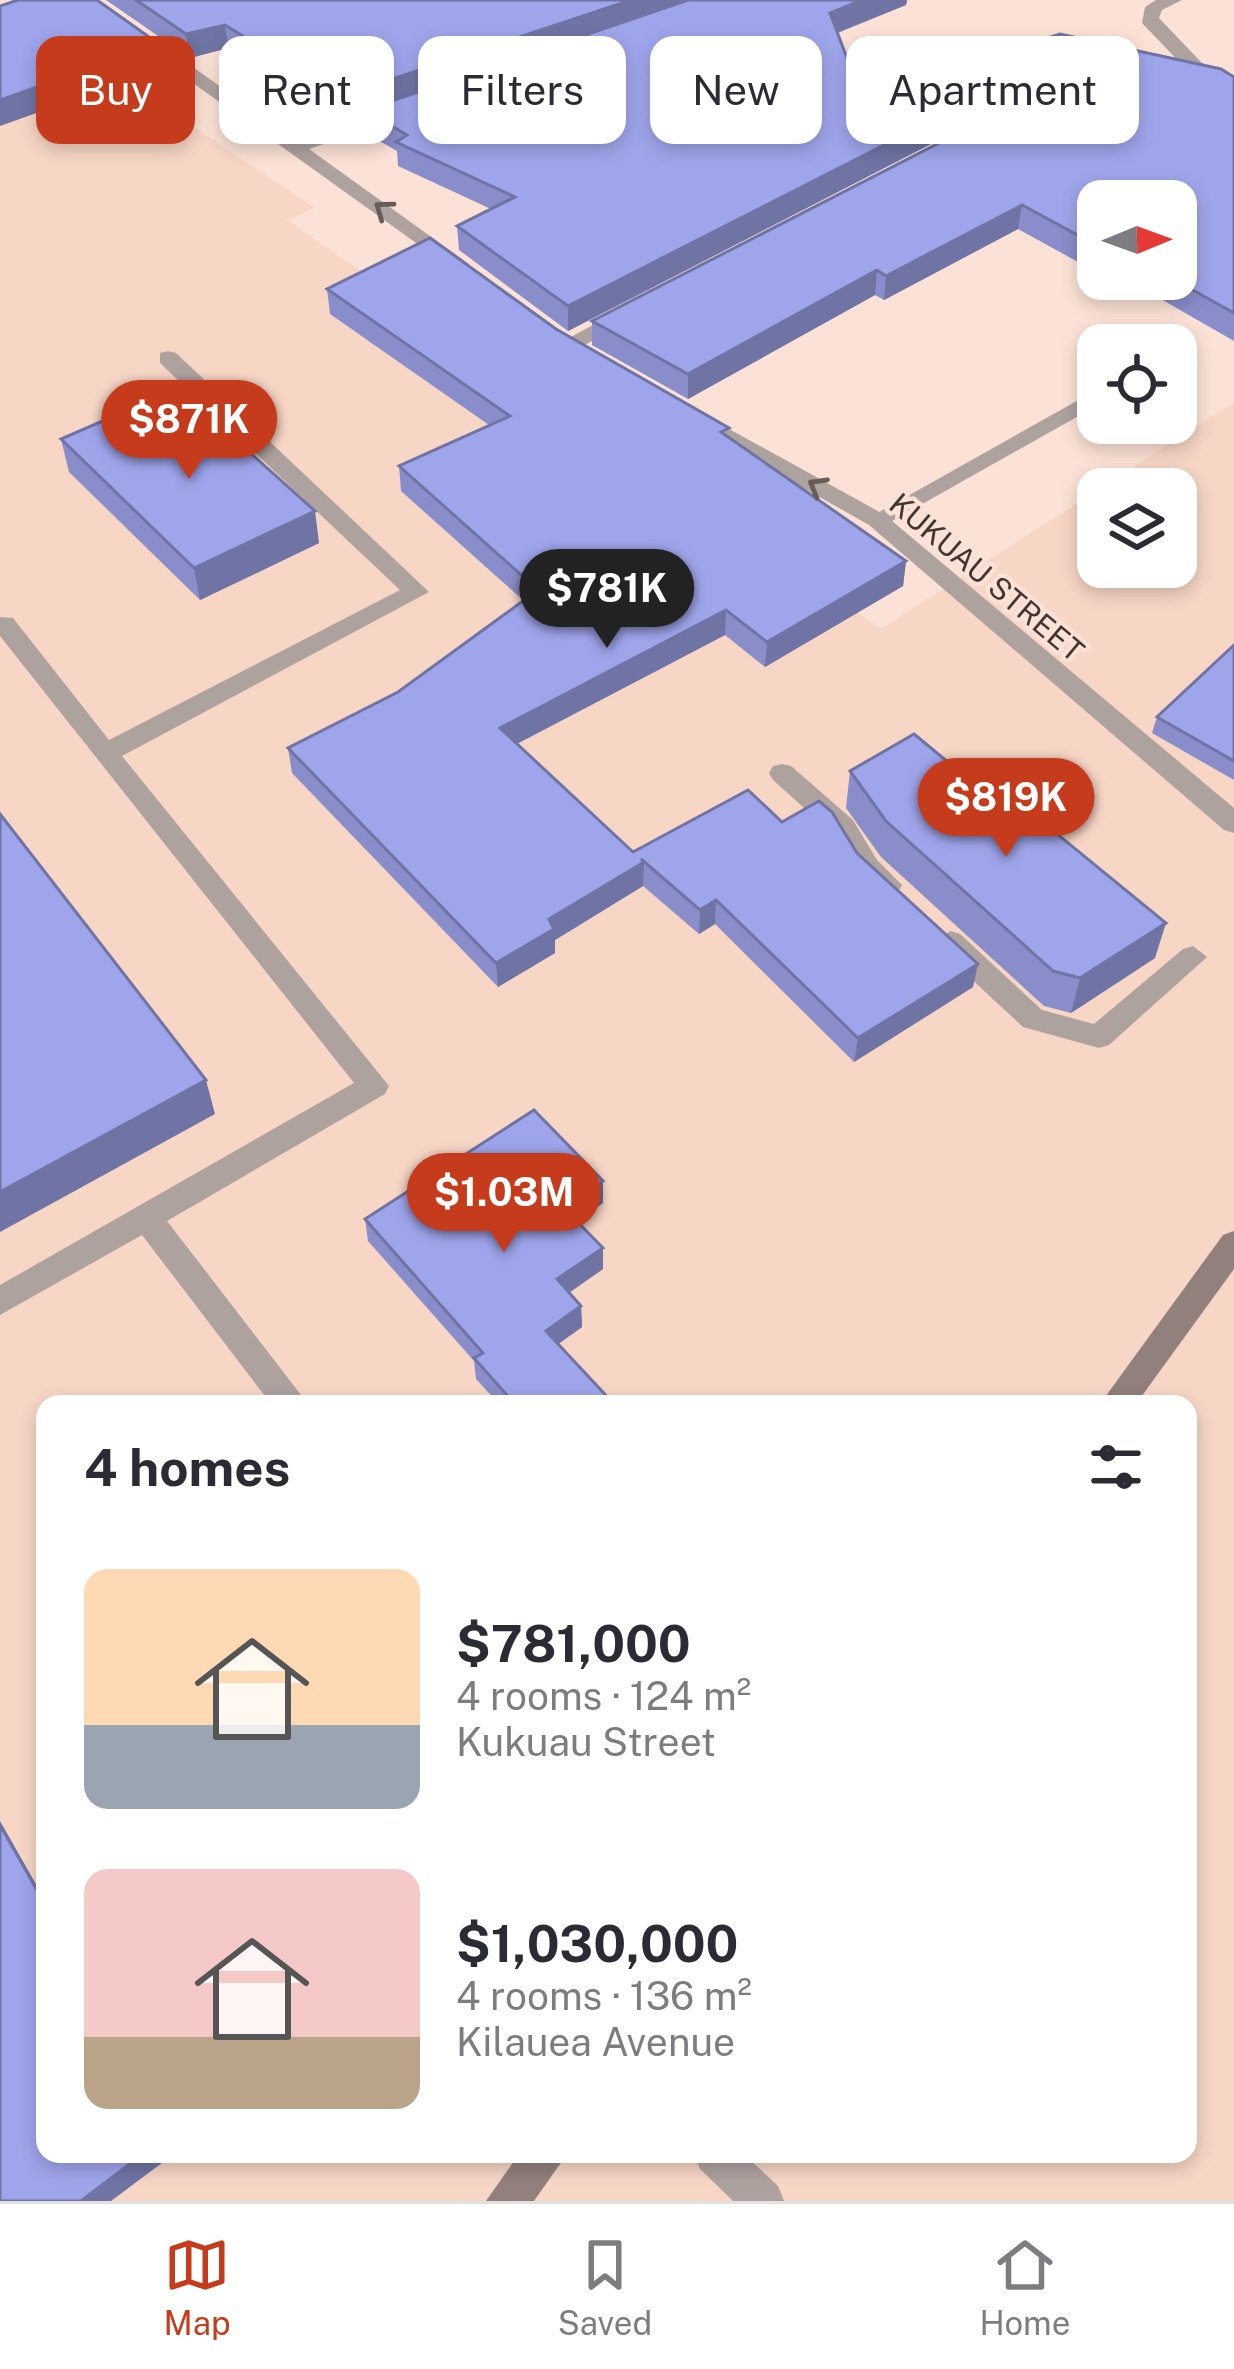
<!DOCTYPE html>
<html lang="en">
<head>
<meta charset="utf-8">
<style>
	body { margin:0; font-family:"Public Sans",sans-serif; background:#f2f2f3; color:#2b2b33; height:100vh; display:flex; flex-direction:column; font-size:45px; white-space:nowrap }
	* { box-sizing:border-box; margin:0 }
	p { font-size:39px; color:#7c7c81 }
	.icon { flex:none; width:66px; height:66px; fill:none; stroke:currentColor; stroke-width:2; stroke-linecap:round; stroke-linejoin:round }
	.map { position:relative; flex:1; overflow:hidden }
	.panel { position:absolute; left:36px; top:1395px; width:1161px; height:768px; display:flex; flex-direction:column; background:#fff; border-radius:24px; box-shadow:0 6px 18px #0003 }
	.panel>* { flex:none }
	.top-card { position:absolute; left:36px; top:36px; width:1164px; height:108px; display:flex; gap:24px }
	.needle { width:78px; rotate:89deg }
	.controls { position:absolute; left:1077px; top:180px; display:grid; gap:24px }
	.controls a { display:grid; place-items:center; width:120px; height:120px; border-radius:24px; background:#fff; box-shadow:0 6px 18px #0003; font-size:60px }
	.price { position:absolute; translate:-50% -102px; padding:0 27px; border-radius:42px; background:#c53b1b; color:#fff; font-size:39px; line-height:78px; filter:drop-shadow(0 3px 6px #0008) }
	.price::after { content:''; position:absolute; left:50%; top:72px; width:36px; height:27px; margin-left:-18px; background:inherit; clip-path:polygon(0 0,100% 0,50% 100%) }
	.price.active { background:#222; color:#fff }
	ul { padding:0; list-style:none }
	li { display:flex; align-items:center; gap:36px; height:300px; padding:0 48px }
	li span { display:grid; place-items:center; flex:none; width:336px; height:240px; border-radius:24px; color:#555 }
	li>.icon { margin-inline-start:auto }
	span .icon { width:144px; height:144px; fill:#fffc; stroke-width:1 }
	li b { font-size:51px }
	h2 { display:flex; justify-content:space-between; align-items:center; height:144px; padding:0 48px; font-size:51px }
	.tag { padding:0 42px; border-radius:24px; background:#fff; box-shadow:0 6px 18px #0003; font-size:42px; line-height:108px }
	.tag.active { background:#c53b1b; color:#fff }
	.tabs { display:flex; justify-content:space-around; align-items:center; height:168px; border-top:3px solid #e1e1e2; background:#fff; font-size:33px; color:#7c7c81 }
	.tabs a { display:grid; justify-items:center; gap:6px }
	.tabs .active { color:#c53b1b }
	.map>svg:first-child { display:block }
	.built { fill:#f7d6c6; fill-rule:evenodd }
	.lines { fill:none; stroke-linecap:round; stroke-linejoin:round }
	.lane { fill:#aea29f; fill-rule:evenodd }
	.street { fill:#aea29f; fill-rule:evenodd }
	.secondary { fill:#91807b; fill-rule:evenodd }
	.wall { fill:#898eca }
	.shaded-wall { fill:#6f74a4 }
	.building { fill:#9fa5eb; stroke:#6f74a4; stroke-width:3 }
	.oneway { stroke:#675c58 }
	.labels { text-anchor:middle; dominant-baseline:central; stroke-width:9; stroke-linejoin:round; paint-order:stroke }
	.far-street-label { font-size:30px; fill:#413732; stroke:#fce2d6 }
</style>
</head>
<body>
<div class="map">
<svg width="1234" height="2201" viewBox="0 0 1234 2201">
	<rect width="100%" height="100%" fill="#fce2d6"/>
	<path class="built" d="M0,23l118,81 27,-10 170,114 -28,12 594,409 217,-139v77h78v-78h-77l135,-87v1799h-1234zM45,1404h1143v750h-1143z"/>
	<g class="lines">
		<g class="lane">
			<path d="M1156,0h26l-20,10 -3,8 42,44 33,22v15l-47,-29 -45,-47 3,-16z"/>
			<path d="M168,351l8,2 253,239 -307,164 267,330 -4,8 -218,127 141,183h-37l-129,-169 -142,80v-30l354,-202 -354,-447v-19l13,1 96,122 291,-150 -240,-227v-10z"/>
			<path d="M1098,389v16l-213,120 -8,3 -12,-8z"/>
			<path d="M782,764l9,2 62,54 24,40 25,25 -4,7h-20l-21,-18 -24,-40 -60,-54 -4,-7 4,-7z"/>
			<path d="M950,931l10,3 82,76 52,14 89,-75 10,-3 14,11 -98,88 -10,3 -76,-21 -83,-77 -4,-8z"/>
			<path d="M694,2154h50l34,32 6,15h-51l-33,-32z"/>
		</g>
		<g class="street">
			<path d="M77,0h21l198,140 102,-34h14v8l-103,35 160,115 -4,4h-14z"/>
			<path d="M626,307l8,2v10l-59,31 -8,2 -11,-7z"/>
			<path d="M695,410l190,105 349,293v25l-10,-3 -355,-305 -182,-103 -3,-5z"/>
		</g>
		<g class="secondary">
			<path d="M1234,1231v38l-98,135h-36l123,-169z"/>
			<path d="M519,2154h48l-33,47h-48z"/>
		</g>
	</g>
	<g class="wall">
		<path d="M106,0h801l-1,5 -68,28 24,65 198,-64 174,43v264l-108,-62h50l-78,-78v72l-80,-44 -134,71 -9,-5 -187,104 -96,-54v-24l405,-208h-6l-423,218 -109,-81 -2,-24 34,-17 -93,-43 -1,-15 -30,-17 -2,-22 -21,7 -116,-71 -38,10z"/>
		<path d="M327,289l229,40 172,108 178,124 -3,25 -138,81 -40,-32 -208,109 116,108 149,-30 75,31 116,134 -119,75 -139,-138 -16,10 -56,-48 -88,54v13l-57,34 -206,-214 -4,-25 110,-56 126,-91 -123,-110 -2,-25 90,-41 -159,-111z"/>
		<path d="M166,432l153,111 -119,57 -131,-128 -8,-33z"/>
		<path d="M1234,645v135l-82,-47 5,-16z"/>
		<path d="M850,771l305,187 -84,55 -27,-7 -163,-149 -35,-49z"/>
		<path d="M603,1181v22l-27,18 27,27v21l-34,24 12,13 1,21 -24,17 56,60h-115l-23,-25 -2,-18 -106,-120 -3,-22z"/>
	</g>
	<g class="shaded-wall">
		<path d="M631,0h70l-336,110v2l-21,7 -3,-23z"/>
		<path d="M862,0h45l-1,5 -78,31 2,-23z"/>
		<path d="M225,25l3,23 -38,10 -4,-24z"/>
		<path d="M159,44l4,24 -163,58v-26z"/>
		<path d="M994,89l-3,24 -423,218v-25z"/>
		<path d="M1022,205l-4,24 -134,71 2,-24z"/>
		<path d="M877,270l-2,25 -187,104v-25z"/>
		<path d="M315,511l4,32 -119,57 -6,-32z"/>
		<path d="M906,561l-3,25 -138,81 2,-25z"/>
		<path d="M726,610l-1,25 -224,117 -1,-24z"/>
		<path d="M644,862l-1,24 -88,54v13l-57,34 -2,-24 53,-44z"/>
		<path d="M716,900l-1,24 -16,10 1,-24z"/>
		<path d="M1166,923l-11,35 -84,55 9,-35z"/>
		<path d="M978,964l-5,23 -119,75 4,-24z"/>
		<path d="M206,1080l9,34 -215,118v-40z"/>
		<path d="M603,1181v22l-39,26 -1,-22z"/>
		<path d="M603,1248v21l-45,31 -1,-21z"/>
		<path d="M581,1306l1,21 -35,25 -1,-21z"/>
		<path d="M0,1821l45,79v4l-45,-79z"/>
		<path d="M143,2154h31l-63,47h-30z"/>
	</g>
	<g class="building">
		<path d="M18,0h79l62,44 -159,56v-94z"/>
		<path d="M136,0h495l-290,96 -116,-71 -39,9z"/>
		<path d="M688,0h174l-32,13 32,85 198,-64 161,35 13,8v236l-61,-34h3v-78h-78v45l-76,-41 -136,71 -9,-6 -189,104 -96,-53 421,-216 1,-15 -20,-1 -426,217 -111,-80 58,-29 -119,-55 11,-7 -42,-25z"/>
		<path d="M430,238l126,91 173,99 -8,4 185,129 -139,81 -41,-32 -226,118 133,124 115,-62 34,32 37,-21 13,11 25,41 121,111 -120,74 -142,-138 -16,10 -59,-51 3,3 -95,57 5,10 -58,34 -208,-215 110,-56 140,-102 -139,-124 111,-50 -183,-127z"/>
		<path d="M137,406l29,26 41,-18 108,97 -121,57 -133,-129z"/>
		<path d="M1234,645v116l-77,-44z"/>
		<path d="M914,734l63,52 19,-2 170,139 -86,55 -27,-7 -167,-150 -36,-50z"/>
		<path d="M0,814l206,266 -206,112z"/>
		<path d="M534,1110l69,71 -40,26 40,41 -46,31 24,27 -35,25 68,73h-99l-41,-46 9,-5 -118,-134z"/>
		<path d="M0,1825l45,79v250h98l-62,47h-81z"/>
	</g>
	<defs><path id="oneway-chevron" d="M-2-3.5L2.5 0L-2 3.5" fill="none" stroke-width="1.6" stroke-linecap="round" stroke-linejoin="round" transform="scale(3)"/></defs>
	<g class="oneway">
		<use href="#oneway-chevron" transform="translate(383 209) rotate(-144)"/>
		<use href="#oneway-chevron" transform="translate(817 486) rotate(-150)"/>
	</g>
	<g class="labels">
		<g class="far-street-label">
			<text transform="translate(987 577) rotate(40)">KUKUAU STREET</text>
		</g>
	</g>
</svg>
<div class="controls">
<a><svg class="needle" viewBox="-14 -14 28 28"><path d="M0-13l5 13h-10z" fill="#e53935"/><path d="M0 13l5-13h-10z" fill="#7c7c81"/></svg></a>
<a><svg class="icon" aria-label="locate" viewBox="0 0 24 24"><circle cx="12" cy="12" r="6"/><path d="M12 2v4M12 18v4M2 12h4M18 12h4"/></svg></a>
<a><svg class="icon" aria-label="layers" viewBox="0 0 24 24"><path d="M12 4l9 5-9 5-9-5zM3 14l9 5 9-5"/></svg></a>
</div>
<b class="price" style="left:189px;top:482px">$871K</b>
<b class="price active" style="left:607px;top:651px">$781K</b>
<b class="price" style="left:1006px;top:860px">$819K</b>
<b class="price" style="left:504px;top:1255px">$1.03M</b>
<div class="top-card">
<a class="tag active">Buy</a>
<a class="tag">Rent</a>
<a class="tag">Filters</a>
<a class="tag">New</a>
<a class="tag">Apartment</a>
</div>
<section class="panel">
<h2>4 homes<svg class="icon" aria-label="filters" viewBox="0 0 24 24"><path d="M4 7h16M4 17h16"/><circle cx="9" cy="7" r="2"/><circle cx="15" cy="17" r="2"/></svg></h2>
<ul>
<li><span style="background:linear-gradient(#ffd9b3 65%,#9aa5b1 0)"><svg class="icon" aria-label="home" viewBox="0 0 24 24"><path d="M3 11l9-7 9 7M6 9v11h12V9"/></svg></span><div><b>$781,000</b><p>4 rooms · 124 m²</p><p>Kukuau Street</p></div></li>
<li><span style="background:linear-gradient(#f6c9c9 70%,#b9a48a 0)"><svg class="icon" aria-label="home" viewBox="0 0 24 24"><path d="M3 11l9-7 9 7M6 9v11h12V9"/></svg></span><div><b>$1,030,000</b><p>4 rooms · 136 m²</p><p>Kilauea Avenue</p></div></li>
</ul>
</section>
</div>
<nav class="tabs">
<a class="active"><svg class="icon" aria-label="map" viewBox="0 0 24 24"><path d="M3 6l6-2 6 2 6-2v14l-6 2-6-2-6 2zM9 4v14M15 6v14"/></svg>Map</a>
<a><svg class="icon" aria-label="saved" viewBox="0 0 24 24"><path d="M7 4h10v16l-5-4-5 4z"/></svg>Saved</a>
<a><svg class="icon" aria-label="home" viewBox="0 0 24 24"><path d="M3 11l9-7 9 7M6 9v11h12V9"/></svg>Home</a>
</nav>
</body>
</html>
